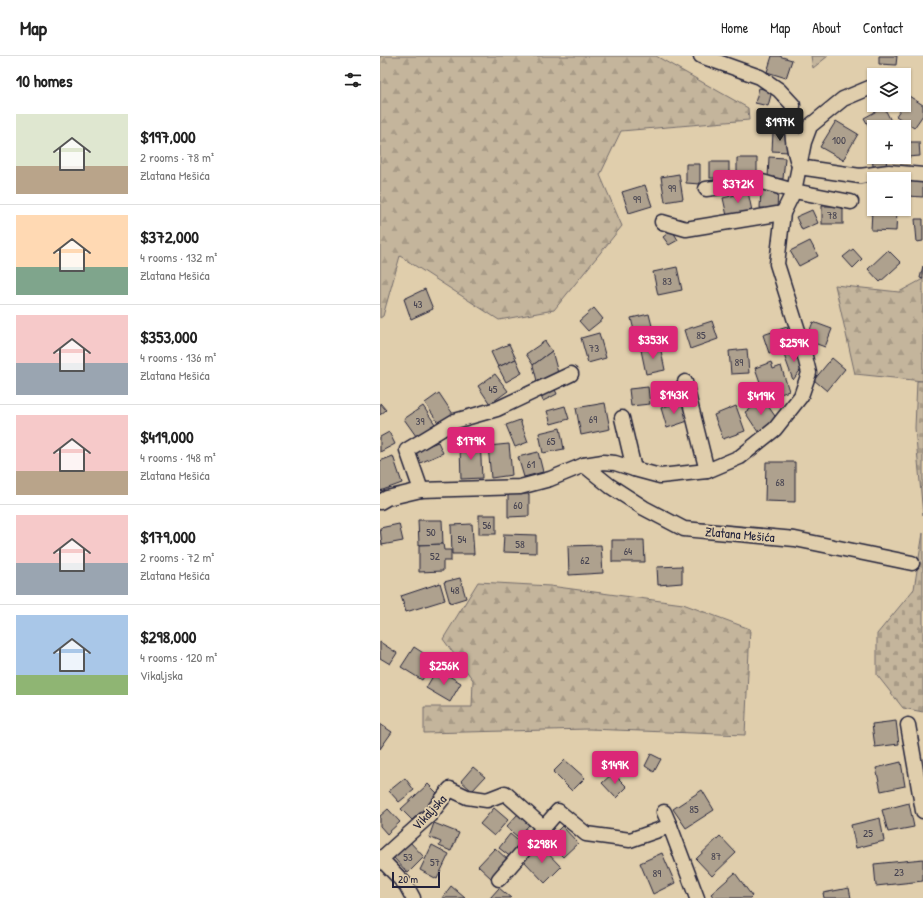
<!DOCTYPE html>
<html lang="en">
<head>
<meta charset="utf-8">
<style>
	body { margin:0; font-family:"Patrick Hand",sans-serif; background:#f2f2f2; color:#222; height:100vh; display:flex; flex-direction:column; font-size:15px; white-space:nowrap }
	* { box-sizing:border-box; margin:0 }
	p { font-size:13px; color:#767676 }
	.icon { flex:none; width:22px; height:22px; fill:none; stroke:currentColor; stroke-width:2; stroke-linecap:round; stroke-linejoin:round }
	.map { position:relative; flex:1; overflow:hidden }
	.panel { display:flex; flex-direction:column; background:#fff; width:380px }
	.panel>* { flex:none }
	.fabs { position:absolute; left:487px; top:12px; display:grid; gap:8px }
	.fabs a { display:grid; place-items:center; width:44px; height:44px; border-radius:0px; background:#fff; box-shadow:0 1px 3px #0004; font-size:20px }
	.scale { position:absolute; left:12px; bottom:10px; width:48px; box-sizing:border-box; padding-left:4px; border:2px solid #22223b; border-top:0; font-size:11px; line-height:14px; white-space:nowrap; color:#22223b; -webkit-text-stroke:3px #e0ceac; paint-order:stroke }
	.price { position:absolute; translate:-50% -34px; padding:0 9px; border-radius:4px; background:#db2777; color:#fff; font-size:13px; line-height:26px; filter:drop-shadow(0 1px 2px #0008) }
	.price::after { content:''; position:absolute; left:50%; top:24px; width:12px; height:9px; margin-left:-6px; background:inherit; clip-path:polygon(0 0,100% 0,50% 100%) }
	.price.on { background:#222; color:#fff }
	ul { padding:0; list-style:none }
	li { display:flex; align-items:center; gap:12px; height:100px; padding:0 16px }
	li+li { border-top:1px solid #e0e0e0 }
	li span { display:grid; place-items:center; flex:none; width:112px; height:80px; border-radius:0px; color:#555 }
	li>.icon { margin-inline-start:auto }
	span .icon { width:48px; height:48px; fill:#fffc; stroke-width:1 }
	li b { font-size:17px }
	h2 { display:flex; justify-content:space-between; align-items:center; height:48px; padding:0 16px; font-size:17px }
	header { display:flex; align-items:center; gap:24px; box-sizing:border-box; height:56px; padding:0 20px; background:#fff; border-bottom:1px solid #e0e0e0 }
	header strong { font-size:19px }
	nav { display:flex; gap:22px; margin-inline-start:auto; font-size:14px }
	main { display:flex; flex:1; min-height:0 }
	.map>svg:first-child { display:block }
	.forest { fill:url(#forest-firs); stroke:#736c6c }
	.cemetery { fill:url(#cemetery-stones); stroke:#736c6c }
	.building { fill:#aea18e; stroke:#22223b }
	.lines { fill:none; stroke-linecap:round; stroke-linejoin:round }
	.street-casing { stroke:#22223b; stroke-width:17 }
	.street { stroke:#e0ceac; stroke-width:14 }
	.labels { text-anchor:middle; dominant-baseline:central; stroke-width:4; stroke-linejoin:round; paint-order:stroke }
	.number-label { font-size:11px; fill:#454250 }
	.street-label { font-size:13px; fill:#22223b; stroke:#e0ceac }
</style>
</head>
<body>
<header>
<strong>Map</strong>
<nav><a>Home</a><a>Map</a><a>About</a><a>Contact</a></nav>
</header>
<main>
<section class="panel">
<h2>10 homes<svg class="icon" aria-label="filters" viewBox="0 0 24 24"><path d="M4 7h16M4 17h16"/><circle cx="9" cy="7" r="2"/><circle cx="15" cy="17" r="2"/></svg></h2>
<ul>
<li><span style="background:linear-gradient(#dfe7d0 65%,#b9a48a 0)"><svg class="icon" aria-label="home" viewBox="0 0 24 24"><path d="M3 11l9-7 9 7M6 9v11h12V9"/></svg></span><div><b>$197,000</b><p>2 rooms · 78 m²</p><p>Zlatana Mešića</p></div></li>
<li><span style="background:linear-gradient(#ffd9b3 65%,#7fa58c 0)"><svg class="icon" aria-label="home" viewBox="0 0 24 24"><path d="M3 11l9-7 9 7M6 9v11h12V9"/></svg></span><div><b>$372,000</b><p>4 rooms · 132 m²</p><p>Zlatana Mešića</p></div></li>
<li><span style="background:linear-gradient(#f6c9c9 60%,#9aa5b1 0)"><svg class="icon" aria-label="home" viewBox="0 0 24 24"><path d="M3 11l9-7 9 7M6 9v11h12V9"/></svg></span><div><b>$353,000</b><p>4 rooms · 136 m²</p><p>Zlatana Mešića</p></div></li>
<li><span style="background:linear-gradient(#f6c9c9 70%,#b9a48a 0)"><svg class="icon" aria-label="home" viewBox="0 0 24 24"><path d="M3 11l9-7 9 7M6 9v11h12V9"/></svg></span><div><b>$419,000</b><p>4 rooms · 148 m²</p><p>Zlatana Mešića</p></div></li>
<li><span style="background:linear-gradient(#f6c9c9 60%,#9aa5b1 0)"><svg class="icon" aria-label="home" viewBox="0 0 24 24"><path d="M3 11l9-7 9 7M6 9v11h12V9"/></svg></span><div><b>$179,000</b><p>2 rooms · 72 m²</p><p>Zlatana Mešića</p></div></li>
<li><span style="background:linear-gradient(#a9c7e8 75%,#8fb573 0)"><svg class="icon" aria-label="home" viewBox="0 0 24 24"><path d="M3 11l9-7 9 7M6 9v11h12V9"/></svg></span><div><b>$298,000</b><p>4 rooms · 120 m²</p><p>Vikaljska</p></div></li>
</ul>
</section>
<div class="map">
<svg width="543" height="842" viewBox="0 0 543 842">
	<defs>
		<pattern id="forest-firs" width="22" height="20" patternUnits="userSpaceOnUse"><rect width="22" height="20" fill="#c4b59c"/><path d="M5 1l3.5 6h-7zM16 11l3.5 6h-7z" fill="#a89b87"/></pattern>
		<pattern id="cemetery-stones" width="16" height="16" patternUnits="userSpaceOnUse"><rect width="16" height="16" fill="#c4b59c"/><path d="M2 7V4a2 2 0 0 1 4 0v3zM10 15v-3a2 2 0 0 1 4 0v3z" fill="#a89b87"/></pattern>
	</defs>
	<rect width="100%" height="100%" fill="#e0ceac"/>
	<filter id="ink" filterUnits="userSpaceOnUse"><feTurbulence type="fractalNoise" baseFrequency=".025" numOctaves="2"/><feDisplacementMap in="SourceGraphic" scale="8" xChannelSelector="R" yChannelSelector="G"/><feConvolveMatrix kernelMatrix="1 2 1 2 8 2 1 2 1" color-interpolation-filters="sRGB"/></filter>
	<g filter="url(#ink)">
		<g class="forest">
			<path d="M0,0h276l92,52 1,12 -128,11 -21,44 22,51 -68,84 -55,10 -99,-64 -17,60 -3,2z"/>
			<path d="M431,0h17l-15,12z"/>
			<path d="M543,223v102l-68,-7 -20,-89 64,7z"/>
			<path d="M98,526l72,4 133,18 67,25 -5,106 -156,-6 -165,4v-26h48l1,-27 -30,-41z"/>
		</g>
		<g class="cemetery">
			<path d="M537,325h6v134l-8,-87z"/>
			<path d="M543,477v179l-20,-4 -26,-33v-41l37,-45z"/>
		</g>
		<g class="building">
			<path d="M392,0h7l13,4 -6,18 -19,-6z"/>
			<path d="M499,0h18l-1,9 -17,-1z"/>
			<path d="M379,32l13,3 -4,15 -13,-3z"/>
			<path d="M529,40l14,9v10l-9,13 -18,-12z"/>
			<path d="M504,51l7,14 -10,6h-7v4l-2,1 -8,-14z"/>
			<path d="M456,65l22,13 -15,26 -23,-13z"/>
			<path d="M393,76h15v20l-16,-1z"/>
			<path d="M524,86h3v15l-3,-1z"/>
			<path d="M527,86h12l1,14 -13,1z"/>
			<path d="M492,95h2v6h13l-1,10h-13z"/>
			<path d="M389,101l16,1 -2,21 -15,-1z"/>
			<path d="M357,102h20v21l-20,-1z"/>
			<rect x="330" y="106" width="19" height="16"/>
			<path d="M306,108h14v20l-14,-1z"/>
			<path d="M299,118l4,25 -18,3 -4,-25z"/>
			<path d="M530,122l13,2v17l-15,-1z"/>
			<path d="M265,129l7,21 -23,7 -7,-21z"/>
			<path d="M381,134l17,1 -1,18 -17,-1z"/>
			<path d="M368,136l4,19 -25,5 -4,-18z"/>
			<rect x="442" y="150" width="21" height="18"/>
			<path d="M432,154l6,13 -16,7 -6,-13z"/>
			<path d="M492,154l25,1 -1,20 -25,-1z"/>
			<path d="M535,163h8v22l-6,1z"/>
			<path d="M292,174l6,10 -9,5 -6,-8z"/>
			<path d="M430,185l8,15 -19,10 -9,-15z"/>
			<path d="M473,193l9,10 -9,9 -10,-11z"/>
			<path d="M508,194l13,13 -21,19 -12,-13z"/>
			<path d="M543,210v13l-3,-1z"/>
			<path d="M297,211l5,23 -24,5 -5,-23z"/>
			<path d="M45,233l8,20 -22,10 -7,-20z"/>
			<path d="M214,252l9,11 -15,12 -9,-10z"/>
			<path d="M269,258l6,24 -18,5 -6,-25z"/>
			<path d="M332,265l6,18 -28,10 -6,-19z"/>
			<path d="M433,266l19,7 -7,18 -19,-7z"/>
			<path d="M407,271l6,18 -24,8 -6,-18z"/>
			<path d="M219,277l7,25 -18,5 -7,-25z"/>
			<path d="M165,285l7,10 -19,14 -7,-11z"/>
			<path d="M129,288l7,15 -18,8 -7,-15z"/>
			<path d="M280,290l5,24 -19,4 -5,-24z"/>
			<path d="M367,293l2,24 -18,1 -2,-23z"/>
			<path d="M418,293l4,19 -9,12 -9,-25z"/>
			<path d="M172,295l6,22 -21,8 -4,-16z"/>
			<path d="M452,302l13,11 -18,22 -13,-11z"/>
			<path d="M136,303l6,14 -16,9 -8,-15z"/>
			<path d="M391,306l2,7 8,-3 8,25 -23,8 -11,-31z"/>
			<path d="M115,318l13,17 -18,13 -12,-18z"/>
			<path d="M173,329l4,9 -14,7 -4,-9z"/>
			<path d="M268,331l2,17 -19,2 -2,-17z"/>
			<path d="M59,337l14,21 -14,10 -14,-21z"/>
			<path d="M384,344l13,19 -19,13 -13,-20z"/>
			<path d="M301,345l7,20 -21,7 -6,-20z"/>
			<path d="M0,347l6,7 -6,5z"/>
			<path d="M225,347l5,26 -29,6 -5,-27z"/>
			<path d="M43,350l12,18 -19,12 -12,-17z"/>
			<path d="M185,350l4,13 -18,5 -4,-13z"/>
			<path d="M356,350l9,25 -22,8 -9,-24z"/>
			<path d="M140,364l8,22 -13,5 -9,-22z"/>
			<path d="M180,372l4,21 -21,4 -4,-20z"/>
			<path d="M9,376l6,12 -15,8v-15z"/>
			<path d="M100,384l2,38 -21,1 -1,-32h7v-6z"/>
			<path d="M58,386l5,11 -23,10 -5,-12z"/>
			<path d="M129,388l3,31 -21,3 -3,-32z"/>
			<path d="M158,396l5,20 -19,5 -6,-20z"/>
			<path d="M13,400l9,27 -22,8v-30z"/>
			<path d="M386,406h29v40l-30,-1z"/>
			<path d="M128,438h21v22l-21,1z"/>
			<rect x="99" y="459" width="17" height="19"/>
			<path d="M38,464h24l1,24 -24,1z"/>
			<path d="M19,468l4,17 -21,4 -2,-17z"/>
			<path d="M92,468l2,30h-22l-1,-29z"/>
			<path d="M124,478l32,1v18l-33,-1z"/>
			<path d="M232,484h32l1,22h-33z"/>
			<path d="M63,488l1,6h7v11h-8v10l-24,1v-27z"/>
			<path d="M221,489l2,28 -34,2 -1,-29z"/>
			<path d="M302,510v17l-24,2 -1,-18z"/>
			<path d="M80,522l6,20 -16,5 -6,-21z"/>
			<path d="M60,527l5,17 -39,12 -5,-16z"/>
			<path d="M0,586l17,11 -7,11 -10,-6z"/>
			<path d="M34,591l20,13 -12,20 -21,-13z"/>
			<path d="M57,613l24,14 -11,19 -24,-14z"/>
			<path d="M516,665l3,23 -24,3 -3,-23z"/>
			<path d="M0,668l12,8 -12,17z"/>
			<path d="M271,698l10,5 -7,13 -9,-6z"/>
			<path d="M185,704l20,18 -13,13 -19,-19z"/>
			<path d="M521,706l4,24 -24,5 -5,-23z"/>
			<path d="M93,711l12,10 -13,14 -11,-10z"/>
			<path d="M233,717l14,14 -11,11 -14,-15z"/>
			<path d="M25,722l9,12 -15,12 -10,-11z"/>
			<path d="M48,728l11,11 -27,25 -11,-11z"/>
			<path d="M322,734l12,20 -28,18 -13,-19z"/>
			<path d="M529,747l5,24 -26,5 -6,-22z"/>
			<path d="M114,752l14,12 -14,16 -14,-12z"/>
			<path d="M8,753l12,13 -13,12 -7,-8v-10z"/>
			<path d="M138,758l11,11 -11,12 -12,-10z"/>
			<path d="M500,762l4,23 -28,7 -5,-23z"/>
			<path d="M54,767l25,10 -8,18 -12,-5 2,-4 -12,-5z"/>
			<path d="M182,770l16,17 -15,14 -16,-16z"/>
			<path d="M130,778l13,11 -11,13 -13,-10z"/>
			<path d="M340,780l16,17 -24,23 -16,-17z"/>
			<path d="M29,785l15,16 -16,16 -15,-16z"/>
			<path d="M159,788l22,23 -16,16 -22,-23z"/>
			<path d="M52,789l17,9 -12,25 -17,-9z"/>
			<path d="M115,792l14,13 -17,18 -14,-13z"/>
			<path d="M282,797l13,30 -22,11 -13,-31z"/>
			<path d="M543,803v22l-47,5 -2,-22z"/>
			<path d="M355,817l17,23 -2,2h-36l-3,-4z"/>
			<path d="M71,830l14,12h-23z"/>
			<path d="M119,832l12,10h-21z"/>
			<path d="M469,832l2,10h-27l-1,-5z"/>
		</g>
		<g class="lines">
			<defs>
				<g id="street">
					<path d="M321,0l59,21 19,13 14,15c-2,19 -1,40 5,58"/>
					<path d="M419,111l61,9 29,-4 34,3"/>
					<path d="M326,133l56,-7 32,9 57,11"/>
					<path d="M282,166l24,7 97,-16"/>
					<path d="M305,326l22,89"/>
					<path d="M242,362l12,51"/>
					<path d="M204,409l26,21 34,22 40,21 111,10 117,24"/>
					<path d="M41,434l-14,-40 48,-29 42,-12 74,-35"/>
					<path d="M0,446l7,-4 34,-8 99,-3 30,-8 34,-14 19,-3 12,1 19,6 26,7 47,-5 33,-14 35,-28 26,-33 8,-23 -8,-33 -24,-76 6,-51 11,-22 10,-49 6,-16 33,-27 31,-13"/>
					<path d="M528,669l15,86"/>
					<path d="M284,756l6,14 27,72"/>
					<path d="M0,802l1,1 49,-44 20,-26 17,8 20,3 18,-7 38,34"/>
					<path d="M1,803l25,26 7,13"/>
					<path d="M119,823l59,-68 28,23 44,6 40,-14"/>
				</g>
			</defs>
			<use href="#street" class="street-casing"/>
			<use href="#street" class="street"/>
		</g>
	</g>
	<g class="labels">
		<g class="number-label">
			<text x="459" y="84">100</text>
			<text x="292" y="132">99</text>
			<text x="257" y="143">99</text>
			<text x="452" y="159">78</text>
			<text x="287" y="225">83</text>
			<text x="38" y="248">43</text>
			<text x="321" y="279">85</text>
			<text x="214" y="292">73</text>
			<text x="359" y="306">89</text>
			<text x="113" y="333">45</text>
			<text x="213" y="363">69</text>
			<text x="40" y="365">39</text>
			<text x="171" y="385">65</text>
			<text x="151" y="408">61</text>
			<text x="400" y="426">68</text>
			<text x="138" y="449">60</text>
			<text x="107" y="469">56</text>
			<text x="51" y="476">50</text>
			<text x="82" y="483">54</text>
			<text x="140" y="488">58</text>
			<text x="248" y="495">64</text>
			<text x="55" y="500">52</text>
			<text x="205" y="504">62</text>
			<text x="75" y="534">48</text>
			<text x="314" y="753">85</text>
			<text x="488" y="777">25</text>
			<text x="336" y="800">87</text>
			<text x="28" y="801">53</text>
			<text x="55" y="806">57</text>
			<text x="519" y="816">23</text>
			<text x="277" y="817">89</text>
		</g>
		<g class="street-label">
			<text transform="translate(360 478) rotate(5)">Zlatana Mešića</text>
			<text transform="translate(49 756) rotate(-47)">Vikaljska</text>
		</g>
	</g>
</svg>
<div class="fabs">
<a><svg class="icon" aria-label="layers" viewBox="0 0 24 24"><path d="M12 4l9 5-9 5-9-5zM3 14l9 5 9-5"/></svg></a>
<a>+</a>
<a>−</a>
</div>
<div class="scale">20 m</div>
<b class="price on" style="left:400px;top:86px">$197K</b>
<b class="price" style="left:358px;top:148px">$372K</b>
<b class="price" style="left:273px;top:304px">$353K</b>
<b class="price" style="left:414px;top:307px">$259K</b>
<b class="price" style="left:294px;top:359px">$143K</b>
<b class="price" style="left:381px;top:360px">$419K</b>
<b class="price" style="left:91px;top:405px">$179K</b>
<b class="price" style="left:64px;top:630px">$256K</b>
<b class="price" style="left:235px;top:729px">$149K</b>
<b class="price" style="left:162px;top:808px">$298K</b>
</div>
</main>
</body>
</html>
